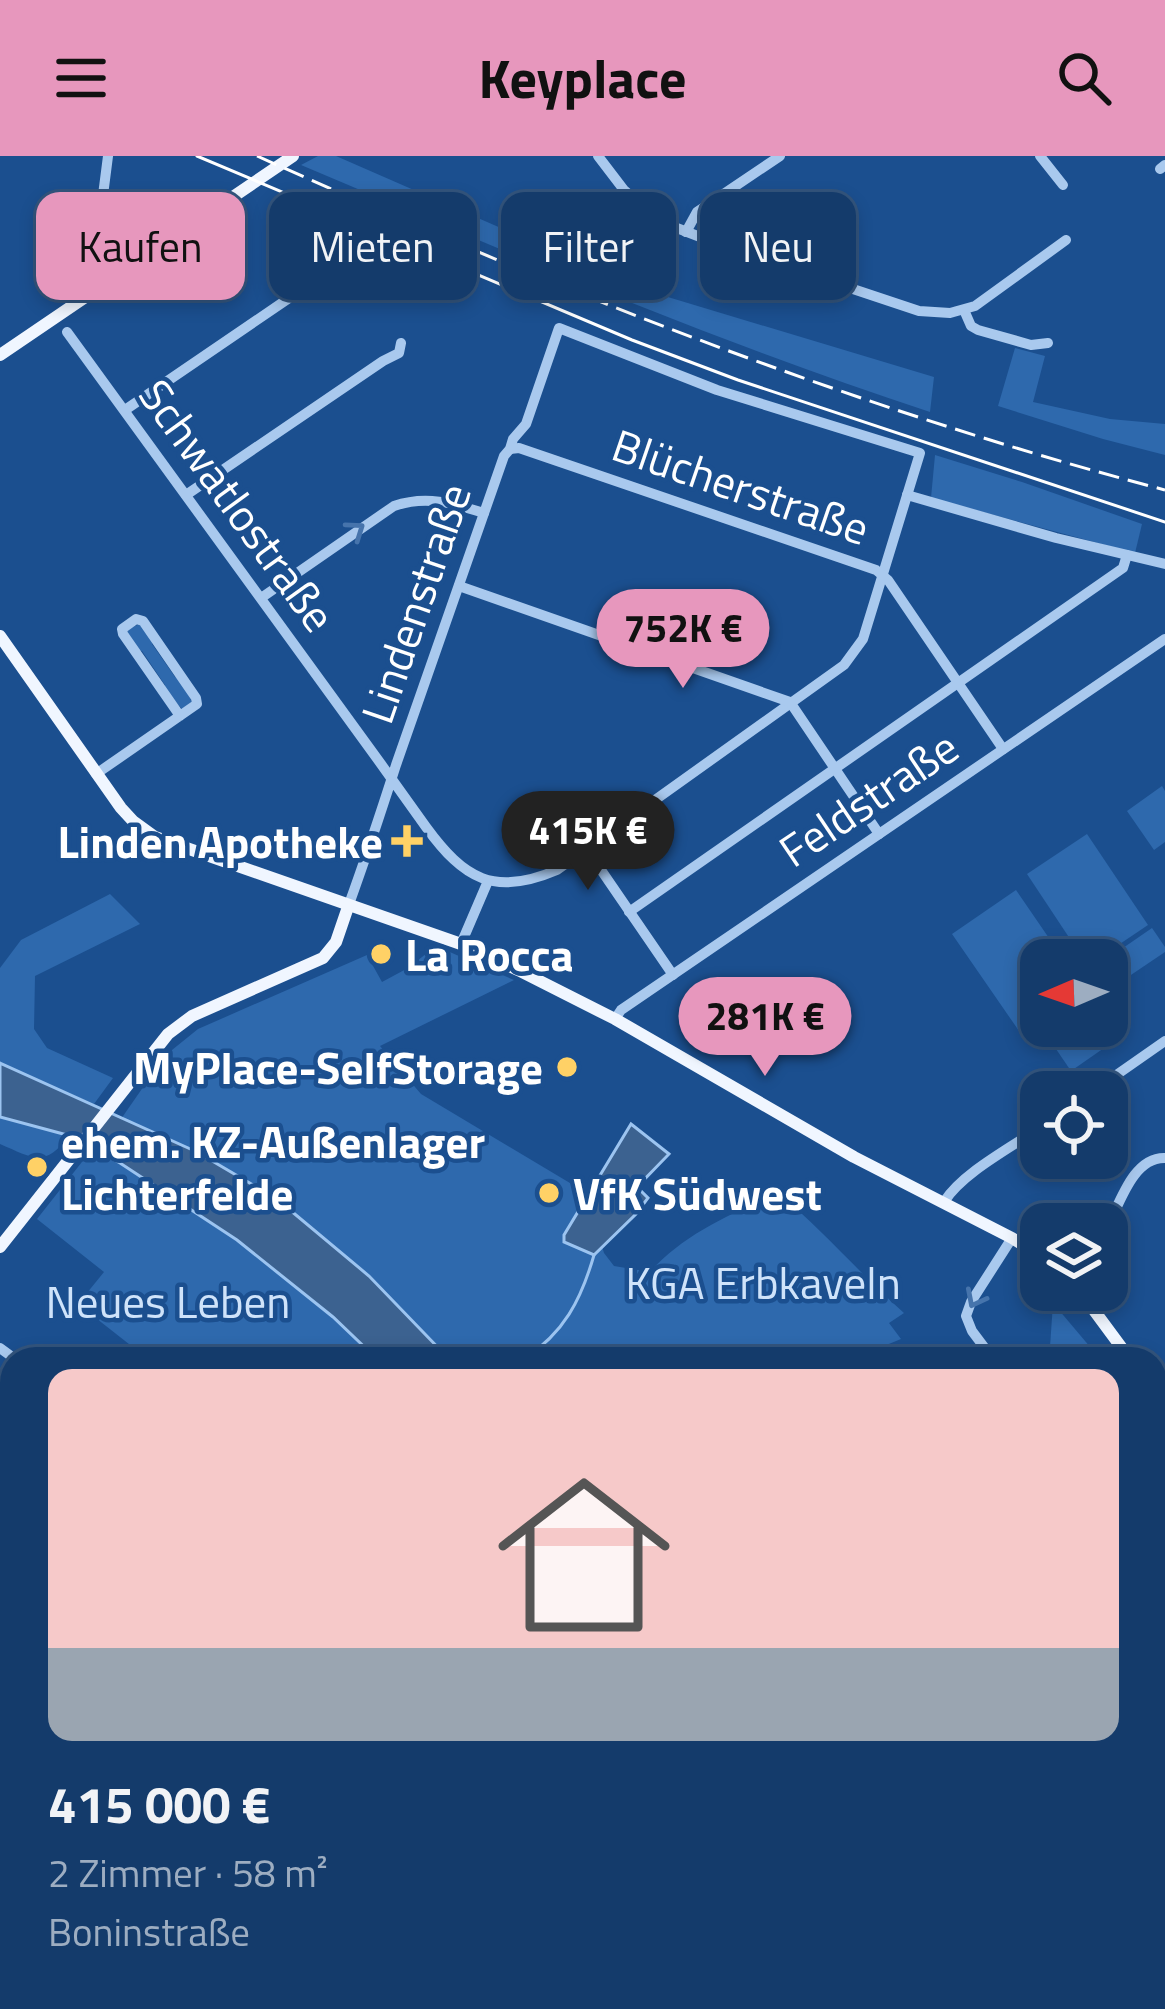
<!DOCTYPE html>
<html lang="de">
<head>
<meta charset="utf-8">
<style>
	body { margin:0; font-family:"Titillium Web",sans-serif; background:#214673; color:#f1f3f6; height:100vh; display:flex; flex-direction:column; font-size:45px; white-space:nowrap }
	* { box-sizing:border-box; margin:0 }
	p { font-size:39px; color:#9dadc1 }
	.icon { flex:none; width:66px; height:66px; fill:none; stroke:currentColor; stroke-width:2; stroke-linecap:round; stroke-linejoin:round }
	.map { position:relative; flex:1; overflow:hidden }
	.details { position:absolute; left:0px; top:1191px; width:1167px; height:663px; display:flex; flex-direction:column; background:#143b6b; border-radius:36px 36px 0 0; box-shadow:0 6px 18px #0003,0 0 0 3px #33557e }
	.details>* { flex:none }
	.banner { position:absolute; left:36px; top:36px; width:1095px; height:108px; display:flex; gap:24px }
	.needle { width:78px; rotate:268deg }
	.buttons { position:absolute; left:1020px; top:783px; display:grid; gap:24px }
	.buttons a { display:grid; place-items:center; width:108px; height:108px; border-radius:24px; background:#143b6b; box-shadow:0 6px 18px #0003,0 0 0 3px #33557e; font-size:60px }
	.price { position:absolute; translate:-50% -102px; padding:0 27px; border-radius:42px; background:#e797bd; color:#111; font-size:39px; line-height:78px; filter:drop-shadow(0 3px 6px #0008) }
	.price::after { content:''; position:absolute; left:50%; top:72px; width:36px; height:27px; margin-left:-18px; background:inherit; clip-path:polygon(0 0,100% 0,50% 100%) }
	.price.current { background:#222; color:#fff }
	ul { padding:0; list-style:none }
	li { display:grid; align-content:center; gap:24px; height:636px; padding:0 48px }
	li+li { border-top:3px solid #33557e }
	li span { display:grid; place-items:center; height:372px; border-radius:24px; color:#555 }
	li>.icon { margin-inline-start:auto }
	span .icon { width:216px; height:216px; fill:#fffc; stroke-width:1 }
	li b { font-size:51px }
	.pill { padding:0 42px; border-radius:24px; background:#143b6b; box-shadow:0 6px 18px #0003,0 0 0 3px #33557e; font-size:42px; line-height:108px }
	.pill.current { background:#e797bd; color:#111 }
	header { display:flex; justify-content:space-between; align-items:center; height:156px; padding:0 48px; background:#e797bd; color:#111; font-size:54px; font-weight:700 }
	.map>svg:first-child { display:block }
	.green { fill:#2e69ad }
	.water { fill:#3c6290; stroke:#9cc4f0; stroke-width:3 }
	.lines { fill:none; stroke-linecap:round; stroke-linejoin:round }
	.stream { stroke:#9cc4f0; stroke-width:3 }
	.minor { stroke:#a9c9ee; stroke-width:10 }
	.major { stroke:#f0f6ff; stroke-width:12 }
	.tram { stroke:#fff; stroke-width:3 }
	.rail { stroke:#fff; stroke-width:3; stroke-dasharray:21 9; stroke-linecap:butt }
	.oneway { stroke:#4674ac }
	.poi-dot { fill:#ffd166; stroke:#1b4f8f; stroke-width:4.5 }
	.labels { text-anchor:middle; dominant-baseline:central; stroke-width:9; stroke-linejoin:round; paint-order:stroke }
	.street-label { font-size:45px; fill:#fff; stroke:#1b4f8f }
	.poi-label { font-size:45px; font-weight:bold; fill:#fff; stroke:#1b4f8f; text-anchor:start }
	.park-label { font-size:45px; fill:#cfe3fa; stroke:#1b4f8f }
</style>
</head>
<body>
<header><svg class="icon" aria-label="menu" viewBox="0 0 24 24"><path d="M4 6h16M4 12h16M4 18h16"/></svg>Keyplace<svg class="icon" aria-label="search" viewBox="0 0 24 24"><circle cx="10" cy="10" r="6"/><path d="M15 15l6 6"/></svg></header>
<div class="map">
<svg width="1165" height="1853" viewBox="0 0 1165 1853">
	<rect width="100%" height="100%" fill="#1b4f8f"/>
	<g class="green">
		<path d="M318,0h18l302,132 296,89 -4,35c-217,-71 -424,-160 -629,-247z"/>
		<path d="M1015,192l30,8 -12,46 77,17 55,5v31l-62,-16 -105,-33z"/>
		<path d="M935,299l87,27 120,42 -7,29 -204,-55z"/>
		<path d="M142,467l11,17 -1,4 23,33 5,2 12,23 -10,7 -17,-19v-5l-23,-34 -5,-1 -10,-15 1,-6z"/>
		<path d="M1162,630l3,5v51l-11,8 -27,-39z"/>
		<path d="M1087,678l61,91 -52,35h-12l-57,-86z"/>
		<path d="M1016,734l48,70h-23v56l-22,15 -67,-97z"/>
		<path d="M110,738l30,30 -105,52 -1,53 13,19 66,30 -19,26 -94,-40v-96l21,-28z"/>
		<path d="M1152,772l13,19v5l-43,29 -15,-22z"/>
		<path d="M436,790l78,34 -134,66 41,48 164,98 19,61 10,13 36,6c35,-39 82,-58 128,-79 45,37 83,82 126,120l-15,10 12,16 -22,9 6,11h-321l-6,-8 -12,8h-97c-99,-110 -190,-183 -328,-240l34,-49 2,1 15,-21 26,-21 169,-74 15,27 26,-14z"/>
		<path d="M1107,868l10,15 -46,32 -30,-44z"/>
		<path d="M0,961l44,9 25,9c-24,34 -36,23 -69,9z"/>
		<path d="M96,992c98,60 202,128 281,211h-229l-70,-55 26,-32 -67,-53 52,-66 3,1z"/>
		<path d="M1053,1147l43,51 -2,5h-40l-4,-12z"/>
		<path d="M1165,1532v141l-8,6 -2,-3v-138z"/>
		<path d="M0,1573l12,13v256h155l5,11h-172z"/>
	</g>
	<g class="water">
		<path d="M0,907l197,89 61,36 32,22 79,66 80,83h-72l-44,-42 -96,-77 -117,-77 -53,-28 -67,-18z"/>
		<path d="M631,968l38,30 -32,33 11,11 -12,16 -42,41 -30,-13v-7z"/>
	</g>
	<g class="lines">
		<path class="stream" d="M524,1203c40,-26 57,-59 70,-104"/>
		<g class="minor">
			<path d="M108,0l-12,94 13,31"/>
			<path d="M598,0l26,34 29,25 16,10 52,20 198,66 31,2 25,-7 91,-66"/>
			<path d="M1040,0l23,29"/>
			<path d="M1160,13l5,-4"/>
			<path d="M686,76l11,-20 83,-56"/>
			<path d="M964,154l7,16 7,4 53,15 17,-2"/>
			<path d="M67,176l314,432c15,21 30,42 45,63 38,52 68,70 131,43l287,-205 19,-26 57,-186 -203,-63 -158,-62 -33,96 -13,15 -3,10 -6,7 -108,309c-15,47 -31,95 -48,142"/>
			<path d="M125,254l192,-131 11,1"/>
			<path d="M510,293l9,-1 357,122 12,10 115,169"/>
			<path d="M186,339l197,-134 16,-8 2,-10"/>
			<path d="M907,339l149,43 109,26"/>
			<path d="M459,430l331,116 89,132"/>
			<path d="M261,442l133,-92c32,-11 58,-3 90,7"/>
			<path d="M96,618l101,-70 -1,-6 -53,-77 -7,-2 -14,10 1,5 57,82"/>
			<path d="M586,692l87,127"/>
			<path d="M629,756l494,-344 4,-13"/>
			<path d="M461,788l27,-63"/>
			<path d="M615,863l6,-9 544,-371"/>
			<path d="M1092,936l73,-51"/>
			<path d="M944,1046c18,-29 68,-55 97,-75"/>
			<path d="M1107,1072c13,-25 26,-71 58,-70"/>
			<path d="M0,1192l15,11"/>
			<path d="M993,1203l-21,-28 -6,-15 5,-14 41,-64"/>
			<path d="M0,1335l12,10"/>
			<path d="M1155,1399l10,-6"/>
			<path d="M1155,1450l10,15"/>
			<path d="M1155,1784l10,4"/>
			<path d="M272,1842l7,11"/>
			<path d="M1102,1845l15,8"/>
			<path d="M1155,1853l10,-19"/>
		</g>
		<g class="major">
			<path d="M0,199l293,-199"/>
			<path d="M0,480l121,172 12,13 22,16 306,107 57,26 97,49 239,138 158,81 29,18"/>
			<path d="M0,1091l168,-213 24,-18 131,-58 13,-16 12,-35"/>
			<path d="M1079,1134l51,69"/>
			<path d="M1155,1240l10,14"/>
			<path d="M0,1546l12,12"/>
			<path d="M188,1842l5,11"/>
		</g>
		<path class="tram" d="M197,0l435,184 106,40 427,142"/>
		<path class="rail" d="M257,0c295,132 595,252 908,334"/>
	</g>
	<defs><path id="oneway-chevron" d="M-2-3.5L2.5 0L-2 3.5" fill="none" stroke-width="1.6" stroke-linecap="round" stroke-linejoin="round" transform="scale(3)"/></defs>
	<g class="oneway">
		<use href="#oneway-chevron" transform="translate(356 374) rotate(-35)"/>
		<use href="#oneway-chevron" transform="translate(975 1143) rotate(117)"/>
	</g>
	<g class="poi-dot">
		<path d="M401 667h12v12h12v12h-12v12h-12v-12h-12v-12h12z"/>
		<circle cx="381" cy="798" r="12"/>
		<circle cx="567" cy="911" r="12"/>
		<circle cx="37" cy="1011" r="12"/>
		<circle cx="549" cy="1037" r="12"/>
	</g>
	<g class="labels">
		<g class="street-label">
			<text transform="translate(741 330) rotate(19)">Blücherstraße</text>
			<text transform="translate(238 349) rotate(54)">Schwatlostraße</text>
			<text transform="translate(415 447) rotate(-71)">Lindenstraße</text>
			<text transform="translate(868 642) rotate(-34)">Feldstraße</text>
		</g>
		<g class="poi-label">
			<text x="383" y="685" text-anchor="end">Linden Apotheke</text>
			<text x="405" y="798">La Rocca</text>
			<text x="543" y="911" text-anchor="end">MyPlace-SelfStorage</text>
			<text x="61" y="985">ehem. KZ-Außenlager<tspan x="61" dy="52">Lichterfelde</tspan></text>
			<text x="573" y="1037">VfK Südwest</text>
		</g>
		<g class="park-label">
			<text x="763" y="1126">KGA Erbkaveln</text>
			<text x="168" y="1145">Neues Leben</text>
		</g>
	</g>
</svg>
<div class="buttons">
<a><svg class="needle" viewBox="-14 -14 28 28"><path d="M0-13l5 13h-10z" fill="#e53935"/><path d="M0 13l5-13h-10z" fill="#9dadc1"/></svg></a>
<a><svg class="icon" aria-label="locate" viewBox="0 0 24 24"><circle cx="12" cy="12" r="6"/><path d="M12 2v4M12 18v4M2 12h4M18 12h4"/></svg></a>
<a><svg class="icon" aria-label="layers" viewBox="0 0 24 24"><path d="M12 4l9 5-9 5-9-5zM3 14l9 5 9-5"/></svg></a>
</div>
<b class="price" style="left:683px;top:535px">752K €</b>
<b class="price current" style="left:588px;top:737px">415K €</b>
<b class="price" style="left:765px;top:923px">281K €</b>
<div class="banner">
<a class="pill current">Kaufen</a>
<a class="pill">Mieten</a>
<a class="pill">Filter</a>
<a class="pill">Neu</a>
</div>
<section class="details">
<ul>
<li><span style="background:linear-gradient(#f6c9c9 75%,#9aa5b1 0)"><svg class="icon" aria-label="home" viewBox="0 0 24 24"><path d="M3 11l9-7 9 7M6 9v11h12V9"/></svg></span><div><b>415 000 €</b><p>2 Zimmer · 58 m²</p><p>Boninstraße</p></div></li>
</ul>
</section>
</div>
</body>
</html>
